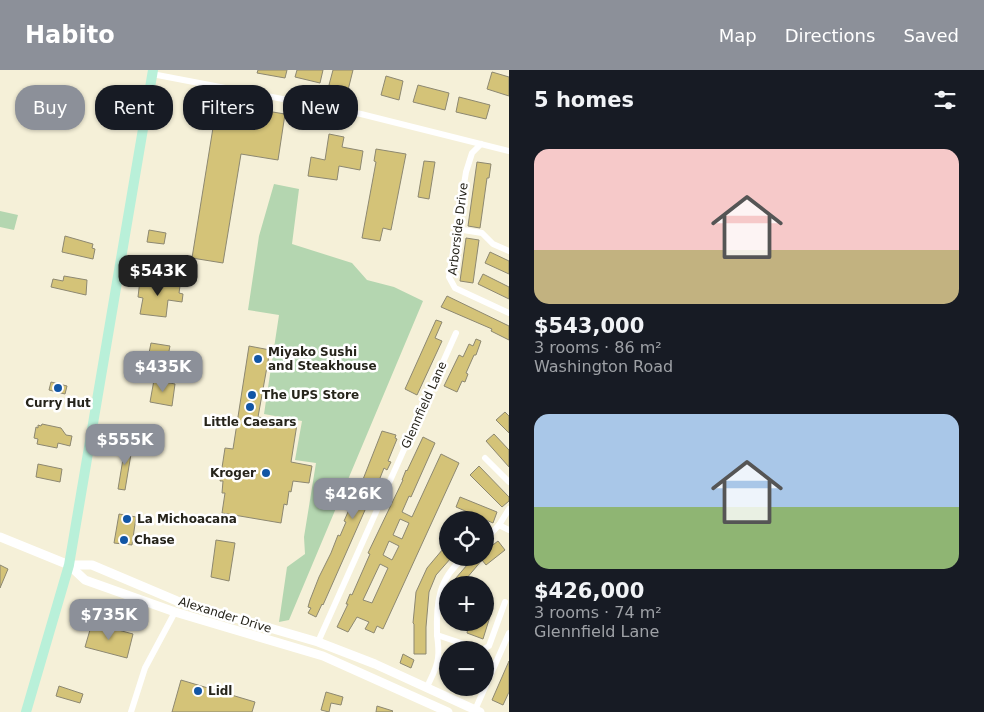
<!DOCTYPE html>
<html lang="en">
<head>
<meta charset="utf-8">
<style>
	body { margin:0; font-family:"DejaVu Sans",sans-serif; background:#242831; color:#f1f3f6; height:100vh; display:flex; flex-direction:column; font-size:19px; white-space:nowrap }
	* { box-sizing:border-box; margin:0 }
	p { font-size:16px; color:#9ea1a6 }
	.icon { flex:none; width:28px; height:28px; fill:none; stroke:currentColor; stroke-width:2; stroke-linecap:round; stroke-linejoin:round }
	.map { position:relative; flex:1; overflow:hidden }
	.drawer { display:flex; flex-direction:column; background:#171b24; width:475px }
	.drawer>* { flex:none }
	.banner { position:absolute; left:15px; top:15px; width:419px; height:45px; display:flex; gap:10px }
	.controls { position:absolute; left:439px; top:441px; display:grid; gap:10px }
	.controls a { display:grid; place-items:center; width:55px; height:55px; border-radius:50%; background:#171b24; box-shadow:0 1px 4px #0004; font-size:25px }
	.price { position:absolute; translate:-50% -42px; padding:0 11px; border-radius:10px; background:#8c9099; color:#fff; font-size:16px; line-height:32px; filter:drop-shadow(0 1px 2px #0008) }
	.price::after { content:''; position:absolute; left:50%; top:30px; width:15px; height:11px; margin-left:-8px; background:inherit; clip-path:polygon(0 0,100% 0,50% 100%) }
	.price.active { background:#222; color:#fff }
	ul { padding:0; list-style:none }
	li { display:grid; align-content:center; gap:10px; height:265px; padding:0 25px }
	li span { display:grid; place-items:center; height:155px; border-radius:15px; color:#555 }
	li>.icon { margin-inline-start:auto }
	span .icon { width:90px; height:90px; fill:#fffc; stroke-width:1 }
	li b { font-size:21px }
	h2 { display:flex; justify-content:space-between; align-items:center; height:60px; padding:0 25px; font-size:21px }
	.pill { padding:0 18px; border-radius:20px; background:#171b24; box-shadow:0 1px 4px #0004; font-size:18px; line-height:45px }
	.pill.active { background:#8c9099; color:#fff }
	header { display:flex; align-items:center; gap:30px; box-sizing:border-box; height:70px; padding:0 25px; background:#8c9099; color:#fff }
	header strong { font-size:24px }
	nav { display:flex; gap:28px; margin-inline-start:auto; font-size:18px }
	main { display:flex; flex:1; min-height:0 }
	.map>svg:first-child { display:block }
	.green { fill:#b4d6b0 }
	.building { fill:#d4c378; stroke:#8d8871; fill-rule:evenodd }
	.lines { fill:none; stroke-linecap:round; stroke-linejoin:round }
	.minor { stroke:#fff; stroke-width:6 }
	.secondary { stroke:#fff; stroke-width:9 }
	.primary { stroke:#b9f0d9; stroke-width:10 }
	.poi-dot { fill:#1256a5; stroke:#fff; stroke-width:2 }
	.labels { text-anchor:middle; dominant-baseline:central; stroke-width:5; stroke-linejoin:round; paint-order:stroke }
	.street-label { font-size:12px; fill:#26241b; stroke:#fff }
	.poi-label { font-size:12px; font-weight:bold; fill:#26241b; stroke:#fff; text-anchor:start }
</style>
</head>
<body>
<header>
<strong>Habito</strong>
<nav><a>Map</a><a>Directions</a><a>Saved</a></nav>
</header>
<main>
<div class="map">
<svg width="509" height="642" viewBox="0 0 509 642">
	<rect width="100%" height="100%" fill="#f5f0d8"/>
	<g class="green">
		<path d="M274,114l25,5 -7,55 60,19 15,17 27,7 29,14 -134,319 -10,2 8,-55 18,-13 -1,-17 12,-74 -21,-3 7,-39 -38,-7 15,-99 -31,-5 11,-74z"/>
		<path d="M0,141l18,4 -4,15 -14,-3z"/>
	</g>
	<g class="building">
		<path d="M258,0h29l-2,8 -28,-5z"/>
		<path d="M297,0h26l-3,13 -25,-6z"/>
		<path d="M333,0h20l-5,20 -19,-5z"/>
		<path d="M492,2l17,5v19l-22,-7z"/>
		<path d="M386,6l17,5 -4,19 -18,-5z"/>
		<path d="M418,15l31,8 -4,17 -32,-8z"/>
		<path d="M459,27l31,8 -4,14 -30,-7z"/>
		<path d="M217,33l68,11 -7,46 -37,-6 -18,109 -31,-5z"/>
		<path d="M329,64l15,3 -2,10 21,4 -3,19 -21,-4 -2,14 -29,-4 3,-19 14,3z"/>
		<path d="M376,79l30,5 -15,76 -8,-2 -3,13 -18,-3 14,-76 -2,-1z"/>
		<path d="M424,91l11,1 -6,37 -11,-2z"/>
		<path d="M477,92l14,2 -2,14h-2l-7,50 -12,-2z"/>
		<path d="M149,160l17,3 -2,11 -17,-2z"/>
		<path d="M65,166l28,8 -1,4 3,1 -2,10 -31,-7z"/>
		<path d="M466,168l13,2 -6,43 -13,-2z"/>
		<path d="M490,182l19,9v13l-24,-11z"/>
		<path d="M483,204l26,13v12l-31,-15z"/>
		<path d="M64,206l23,4 -1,15 -35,-8 2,-8 10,2z"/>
		<path d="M140,210l40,6 -1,7 4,1 -1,8 -14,-2 -2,17 -26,-3 3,-16 -5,-1z"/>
		<path d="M447,226l62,30v14l-18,-9 1,-2 -51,-22z"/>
		<path d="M436,250l6,2 -7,16 7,3 -25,54 -12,-6z"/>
		<path d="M476,269l5,2 -5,14h-2l-8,18 2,1 -3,8 -3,-1 -5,11 -13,-6 15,-31 4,2 6,-13 4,2z"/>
		<path d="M151,273l19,3 -3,15 -19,-3z"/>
		<path d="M249,276l21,4 -12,67 39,7 -6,38 21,4 -3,17 -16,-2 -2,11 -2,-1 -2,14 -3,-1 -3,19 -59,-10 3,-20h-3l1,-12h-3l5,-33 8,1z"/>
		<path d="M154,310l21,4 -3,22 -22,-4z"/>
		<path d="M51,312l16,4 -2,8 -16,-4z"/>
		<path d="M505,342l4,4v17l-13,-13z"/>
		<path d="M42,354l19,4 5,7 6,1 -2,10 -12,-3 -1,5 -20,-4 1,-5 -4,-1 2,-11 2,1v-3l3,1z"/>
		<path d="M382,361l14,4 -1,3 2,1 -9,22 3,1 -4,8 -3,-2 -10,25 -1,-1 -50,113 -1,-1 -6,13 -8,-4 3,-5 -3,-1 2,-7 9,-23 12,-24 7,-18 2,1 6,-14 -2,-1 4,-9 5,-11 2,1 6,-14 -1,-1z"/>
		<path d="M494,364l15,16v17l-23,-26z"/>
		<path d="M423,367l12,6 -24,54 -2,-1 -7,16 10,5 29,-63 18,9 -76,166 -6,-3 -3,7 -9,-4 4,-7 -12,-5 -9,15 -11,-5 11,-23h-2l4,-10 2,1 18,-41 -2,-1 35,-73h-1l4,-10 1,1zM400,449l9,4 -7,16 -9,-4zM389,471l10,5 -7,14 -9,-5zM380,494l8,4 -16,35 -9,-3z"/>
		<path d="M126,371l7,1 -8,48 -7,-1z"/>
		<path d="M38,394l24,5 -2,13 -24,-5z"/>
		<path d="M479,396l30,31v4l-7,6 -32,-32z"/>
		<path d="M460,427l37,15 -4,11 -37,-16z"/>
		<path d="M119,444l17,3 -4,28 -18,-2z"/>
		<path d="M216,470l19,3 -6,38 -18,-4z"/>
		<path d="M498,471l7,9 -19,15 -4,-5 -21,25h-11l23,-27h12v-7z"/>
		<path d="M448,473v15h3l-15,17 -7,17 -3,35v27h-12v-30l-1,-1 3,-31 11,-24z"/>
		<path d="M0,495l8,4 -8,19z"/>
		<path d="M485,538l7,2 -9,29 -16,-6 1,-5 -15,-4v-2h32z"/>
		<path d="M92,553l41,11 -6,24 -42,-11z"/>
		<path d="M403,584l11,6 -3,8 -11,-5z"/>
		<path d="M509,591v31l-6,13 -11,-5z"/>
		<path d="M181,610l74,22 -3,10h-80z"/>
		<path d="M59,616l24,8 -3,9 -24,-7z"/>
		<path d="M326,622l17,5 -2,8 -10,-2 -2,9 -8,-2z"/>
		<path d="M377,636l16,5 -1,1h-16z"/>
	</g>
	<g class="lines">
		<g class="minor">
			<path d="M152,4l209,40 148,37"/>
			<path d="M481,74l-9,9 -6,19 -17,105 6,11 54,25"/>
			<path d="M457,159l25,4 11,11 16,7"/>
			<path d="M485,388l24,24"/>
			<path d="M454,448l5,2"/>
			<path d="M499,455l10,5"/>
			<path d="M485,470l14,-15 10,-16"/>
			<path d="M437,565l45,15 7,-4 16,-44"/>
			<path d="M318,572l138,-309"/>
			<path d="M427,617c4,-9 10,-19 11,-29 1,-7 0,-16 -1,-23 -1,-31 1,-57 27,-77"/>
			<path d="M475,640l34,-77"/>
			<path d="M131,642l14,-44 30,-56"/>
		</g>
		<g class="secondary">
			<path d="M0,467l69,28 16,15 90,32 148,44 125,56"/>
			<path d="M69,495h23l85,36 141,41 57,22 105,48"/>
		</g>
		<path class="primary" d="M26,642l43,-147 84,-495"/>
	</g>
	<g class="poi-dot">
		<circle cx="258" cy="289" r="5"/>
		<circle cx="58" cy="318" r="5"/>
		<circle cx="252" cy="325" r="5"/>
		<circle cx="250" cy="337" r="5"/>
		<circle cx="266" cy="403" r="5"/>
		<circle cx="127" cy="449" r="5"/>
		<circle cx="124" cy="470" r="5"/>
		<circle cx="198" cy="621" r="5"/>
	</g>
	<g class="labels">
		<g class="street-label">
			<text transform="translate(458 159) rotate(-83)">Arborside Drive</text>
			<text transform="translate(424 335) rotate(-66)">Glennfield Lane</text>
			<text transform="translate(225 545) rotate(17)">Alexander Drive</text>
		</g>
		<g class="poi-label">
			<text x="268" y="282">Miyako Sushi<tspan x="268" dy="14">and Steakhouse</tspan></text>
			<text x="262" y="325">The UPS Store</text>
			<text x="58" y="333" text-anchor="middle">Curry Hut</text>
			<text x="250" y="352" text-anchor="middle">Little Caesars</text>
			<text x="256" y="403" text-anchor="end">Kroger</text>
			<text x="137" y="449">La Michoacana</text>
			<text x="134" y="470">Chase</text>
			<text x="208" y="621">Lidl</text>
		</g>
	</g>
</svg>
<div class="controls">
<a><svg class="icon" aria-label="locate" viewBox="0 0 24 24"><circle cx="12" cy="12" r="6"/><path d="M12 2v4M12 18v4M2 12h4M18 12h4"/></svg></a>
<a>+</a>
<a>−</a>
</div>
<b class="price active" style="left:158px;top:227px">$543K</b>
<b class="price" style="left:163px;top:323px">$435K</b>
<b class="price" style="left:125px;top:396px">$555K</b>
<b class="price" style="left:353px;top:450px">$426K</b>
<b class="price" style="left:109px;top:571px">$735K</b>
<div class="banner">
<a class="pill active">Buy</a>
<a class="pill">Rent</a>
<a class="pill">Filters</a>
<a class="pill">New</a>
</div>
</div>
<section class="drawer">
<h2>5 homes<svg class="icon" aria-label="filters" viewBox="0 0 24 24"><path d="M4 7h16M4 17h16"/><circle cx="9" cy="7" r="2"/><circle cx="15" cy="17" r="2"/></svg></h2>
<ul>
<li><span style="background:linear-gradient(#f6c9c9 65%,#c2b280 0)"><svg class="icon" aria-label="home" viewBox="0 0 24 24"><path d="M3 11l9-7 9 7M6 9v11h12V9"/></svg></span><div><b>$543,000</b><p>3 rooms · 86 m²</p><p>Washington Road</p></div></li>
<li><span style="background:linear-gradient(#a9c7e8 60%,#8fb573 0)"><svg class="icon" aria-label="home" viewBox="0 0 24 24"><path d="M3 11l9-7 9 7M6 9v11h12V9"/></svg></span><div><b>$426,000</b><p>3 rooms · 74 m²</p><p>Glennfield Lane</p></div></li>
</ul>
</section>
</main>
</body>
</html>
